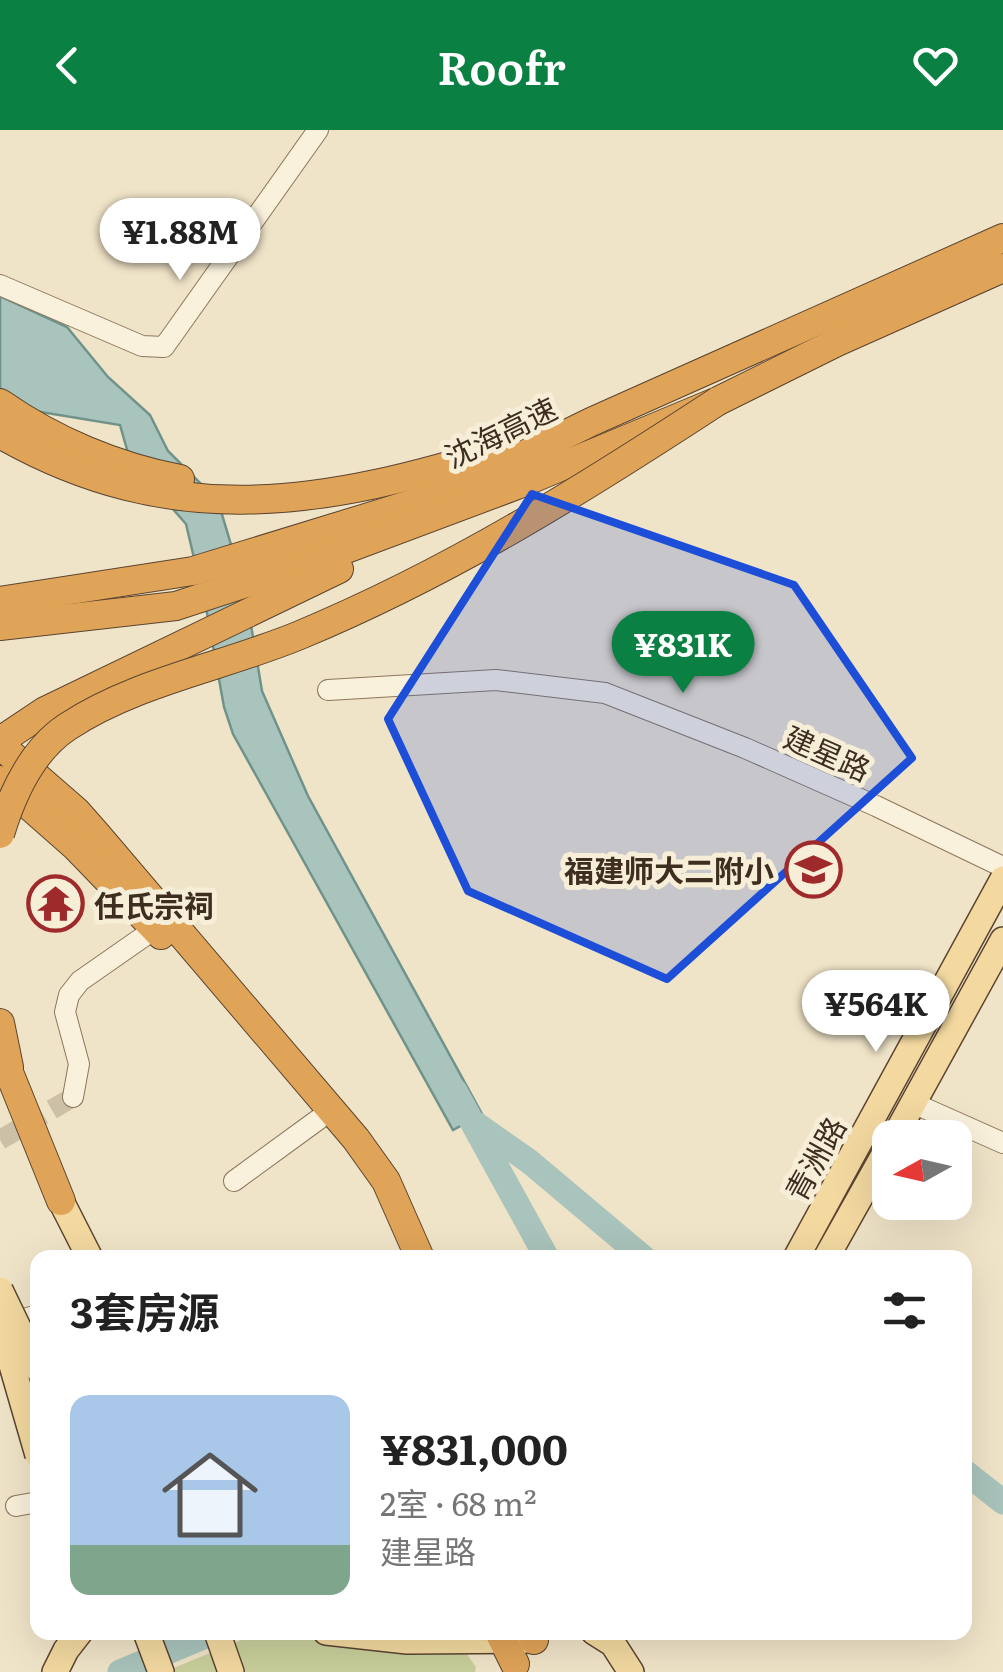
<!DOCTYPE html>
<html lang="zh">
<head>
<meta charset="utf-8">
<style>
	body { margin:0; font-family:Literata,"Noto Sans SC",serif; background:#f2f2f2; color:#222; height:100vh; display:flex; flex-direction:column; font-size:38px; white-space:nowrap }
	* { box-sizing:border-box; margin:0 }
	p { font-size:32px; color:#767676 }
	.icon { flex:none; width:55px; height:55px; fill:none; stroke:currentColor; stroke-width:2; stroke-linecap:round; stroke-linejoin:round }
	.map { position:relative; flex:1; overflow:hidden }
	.panel { position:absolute; left:30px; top:1120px; width:942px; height:390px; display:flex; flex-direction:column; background:#fff; border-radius:20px; box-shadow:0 10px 40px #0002 }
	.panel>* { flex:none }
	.needle { width:65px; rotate:262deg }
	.buttons { position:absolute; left:872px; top:990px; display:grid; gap:20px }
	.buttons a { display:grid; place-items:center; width:100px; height:100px; border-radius:20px; background:#fff; box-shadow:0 10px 40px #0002; font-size:50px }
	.price { position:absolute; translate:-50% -85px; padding:0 22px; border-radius:35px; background:#fff; color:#222; font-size:32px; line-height:65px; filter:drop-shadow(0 2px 5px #0008) }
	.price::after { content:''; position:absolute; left:50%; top:60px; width:30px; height:22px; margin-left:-15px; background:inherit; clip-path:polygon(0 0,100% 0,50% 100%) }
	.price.selected { background:#0b8043; color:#fff }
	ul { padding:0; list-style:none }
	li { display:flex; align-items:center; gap:30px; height:250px; padding:0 40px }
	li span { display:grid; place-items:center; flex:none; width:280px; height:200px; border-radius:20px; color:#555 }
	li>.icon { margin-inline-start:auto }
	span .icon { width:120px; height:120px; fill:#fffc; stroke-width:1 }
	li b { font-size:42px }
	h2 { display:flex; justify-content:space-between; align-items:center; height:120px; padding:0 40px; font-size:42px }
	header { display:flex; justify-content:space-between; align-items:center; height:130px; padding:0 40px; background:#0b8043; color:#fff; font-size:45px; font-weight:600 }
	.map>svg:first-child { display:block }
	.green { fill:#c9cf9b }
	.water { fill:#a9c4bc; stroke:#6f938a; stroke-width:2.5 }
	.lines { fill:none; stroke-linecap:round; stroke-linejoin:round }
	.river { stroke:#a9c4bc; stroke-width:25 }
	.minor-tunnel { stroke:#ccc0a6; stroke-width:20; stroke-dasharray:20 10; stroke-linecap:butt }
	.minor-casing { stroke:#8d765c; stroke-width:22 }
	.major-casing { stroke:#5b4430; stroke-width:28 }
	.highway-casing { stroke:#5b4430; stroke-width:30 }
	.minor { stroke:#faf1dc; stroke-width:20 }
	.major { stroke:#f3d9a0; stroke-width:25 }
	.highway { stroke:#e0a458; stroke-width:28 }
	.major-bridge-casing { stroke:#5b4430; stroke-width:28; stroke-linecap:butt }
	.highway-bridge-casing { stroke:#5b4430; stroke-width:30; stroke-linecap:butt }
	.major-bridge { stroke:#f3d9a0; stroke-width:25 }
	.highway-bridge { stroke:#e0a458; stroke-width:28 }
	.marked { fill:#1d4ed8; fill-opacity:0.2; stroke:#1d4ed8; stroke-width:8; stroke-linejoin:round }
	.labels { text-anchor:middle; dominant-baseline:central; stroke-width:10; stroke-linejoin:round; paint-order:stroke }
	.street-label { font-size:30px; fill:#3d2e20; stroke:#f7eed8 }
	.poi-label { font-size:30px; font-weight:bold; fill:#3d2e20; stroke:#f7eed8; text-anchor:end }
</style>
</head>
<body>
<header><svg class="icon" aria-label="back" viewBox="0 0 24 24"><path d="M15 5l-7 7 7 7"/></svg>Roofr<svg class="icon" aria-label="heart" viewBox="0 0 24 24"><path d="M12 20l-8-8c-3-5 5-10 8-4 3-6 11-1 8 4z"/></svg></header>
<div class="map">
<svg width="1003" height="1542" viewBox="0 0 1003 1542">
	<rect width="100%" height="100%" fill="#f0e4c8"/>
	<path class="green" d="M261,1502l99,13 97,3 9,5 10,14 -1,5h-311z"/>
	<path class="water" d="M0,166l67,31 41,50 42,38 18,36 50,50 28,94 16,96 46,105 174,318 -29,16 -220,-396 -9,-27 -17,-94 -21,-89 -56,-64 -10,-35 -85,-14 -35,-23z"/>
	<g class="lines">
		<g class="river">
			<path d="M455,961l92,167"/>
			<path d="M476,994l54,38 114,96"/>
			<path d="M965,1342l38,30"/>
			<path d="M120,1542l95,-40"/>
		</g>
		<path class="minor-tunnel" d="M0,1010l73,-43"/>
		<defs>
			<g id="minor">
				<path d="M0,155l142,61 22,1 154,-217"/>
				<path d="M328,560l168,-10 109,13 140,55 131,58 127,61"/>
				<path d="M73,967l6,-33 -14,-52 4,-17 11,-14 76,-53"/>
				<path d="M913,973l90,40"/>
				<path d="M234,1051l85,-62"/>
				<path d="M2,1195l36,-10"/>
				<path d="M16,1376l22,-4"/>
			</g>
			<g id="major">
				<path d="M894,1008l109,-198"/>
				<path d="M61,1071l29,57"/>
				<path d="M796,1128l207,-379"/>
				<path d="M826,1128l64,-114"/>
				<path d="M146,1502l15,40"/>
				<path d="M217,1502l14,40"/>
				<path d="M326,1502l81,9 127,-1"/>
				<path d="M594,1502l19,12 18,28"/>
				<path d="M55,1542l11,-22 14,-18"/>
			</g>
			<g id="highway">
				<path d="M0,273c53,37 116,64 180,76"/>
				<path d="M0,304c173,99 325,71 505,15"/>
				<path d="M0,471l193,-30 251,-77 147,-72 412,-184"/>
				<path d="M0,496l176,-20 149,-49 192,-72 201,-84 119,-59 166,-74"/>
				<path d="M0,611l45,-30 294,-142"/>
				<path d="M0,615l76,66 22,25 258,303 30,42 34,77"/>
				<path d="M0,650l76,67 85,88"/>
				<path d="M0,893l9,44"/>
				<path d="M0,920l61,151"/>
				<path d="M499,1502l16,32"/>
				<path d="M531,1502l3,8"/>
			</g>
		</defs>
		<use href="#minor" class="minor-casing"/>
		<use href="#major" class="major-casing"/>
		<use href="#highway" class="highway-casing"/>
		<use href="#minor" class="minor"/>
		<use href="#major" class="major"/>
		<use href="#highway" class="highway"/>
		<defs>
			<g id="major-bridge">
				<path d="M0,1160l38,79"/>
				<path d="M0,1194l38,131"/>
			</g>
			<path id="highway-bridge" d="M0,704c12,-40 31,-83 67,-107 70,-46 156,-60 233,-92 151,-63 282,-145 418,-234"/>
		</defs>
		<use href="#major-bridge" class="major-bridge-casing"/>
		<use href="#highway-bridge" class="highway-bridge-casing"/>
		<use href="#major-bridge" class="major-bridge"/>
		<use href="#highway-bridge" class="highway-bridge"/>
	</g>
	<path class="marked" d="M532,364l262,91 118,173 -245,221 -199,-88 -80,-172z"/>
	<defs>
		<symbol id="school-ring" viewBox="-11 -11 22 22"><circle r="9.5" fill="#f7eed8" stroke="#9e2a2b" stroke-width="1.5"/><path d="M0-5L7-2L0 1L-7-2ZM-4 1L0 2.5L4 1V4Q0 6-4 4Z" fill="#9e2a2b"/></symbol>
		<symbol id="temple-ring" viewBox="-11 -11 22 22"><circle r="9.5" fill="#f7eed8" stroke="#9e2a2b" stroke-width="1.5"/><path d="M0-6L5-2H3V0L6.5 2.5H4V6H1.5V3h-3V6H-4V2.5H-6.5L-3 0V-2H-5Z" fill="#9e2a2b"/></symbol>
	</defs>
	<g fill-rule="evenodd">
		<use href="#school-ring" x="782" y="708" width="63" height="63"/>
		<use href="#temple-ring" x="24" y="742" width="63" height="63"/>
	</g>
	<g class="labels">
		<g class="street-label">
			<text transform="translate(500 301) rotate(-26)">沈海高速</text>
			<text transform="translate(828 622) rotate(24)">建星路</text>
			<text transform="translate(814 1028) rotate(-61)">青洲路</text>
		</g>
		<g class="poi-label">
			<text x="774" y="739">福建师大二附小</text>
			<text x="94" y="774" text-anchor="start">任氏宗祠</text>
		</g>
	</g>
</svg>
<div class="buttons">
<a><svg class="needle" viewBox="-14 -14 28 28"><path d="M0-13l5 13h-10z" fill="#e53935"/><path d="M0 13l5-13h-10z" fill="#767676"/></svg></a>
</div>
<b class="price" style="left:180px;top:153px">¥1.88M</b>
<b class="price selected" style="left:683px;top:566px">¥831K</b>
<b class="price" style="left:876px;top:925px">¥564K</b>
<section class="panel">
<h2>3套房源<svg class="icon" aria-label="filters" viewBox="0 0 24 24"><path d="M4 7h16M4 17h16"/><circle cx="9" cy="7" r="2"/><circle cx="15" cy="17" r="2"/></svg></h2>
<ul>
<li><span style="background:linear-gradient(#a9c7e8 75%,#7fa58c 0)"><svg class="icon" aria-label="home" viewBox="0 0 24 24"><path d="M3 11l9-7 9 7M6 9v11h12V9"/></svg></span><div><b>¥831,000</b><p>2室 · 68 m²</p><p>建星路</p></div></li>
</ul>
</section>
</div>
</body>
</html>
